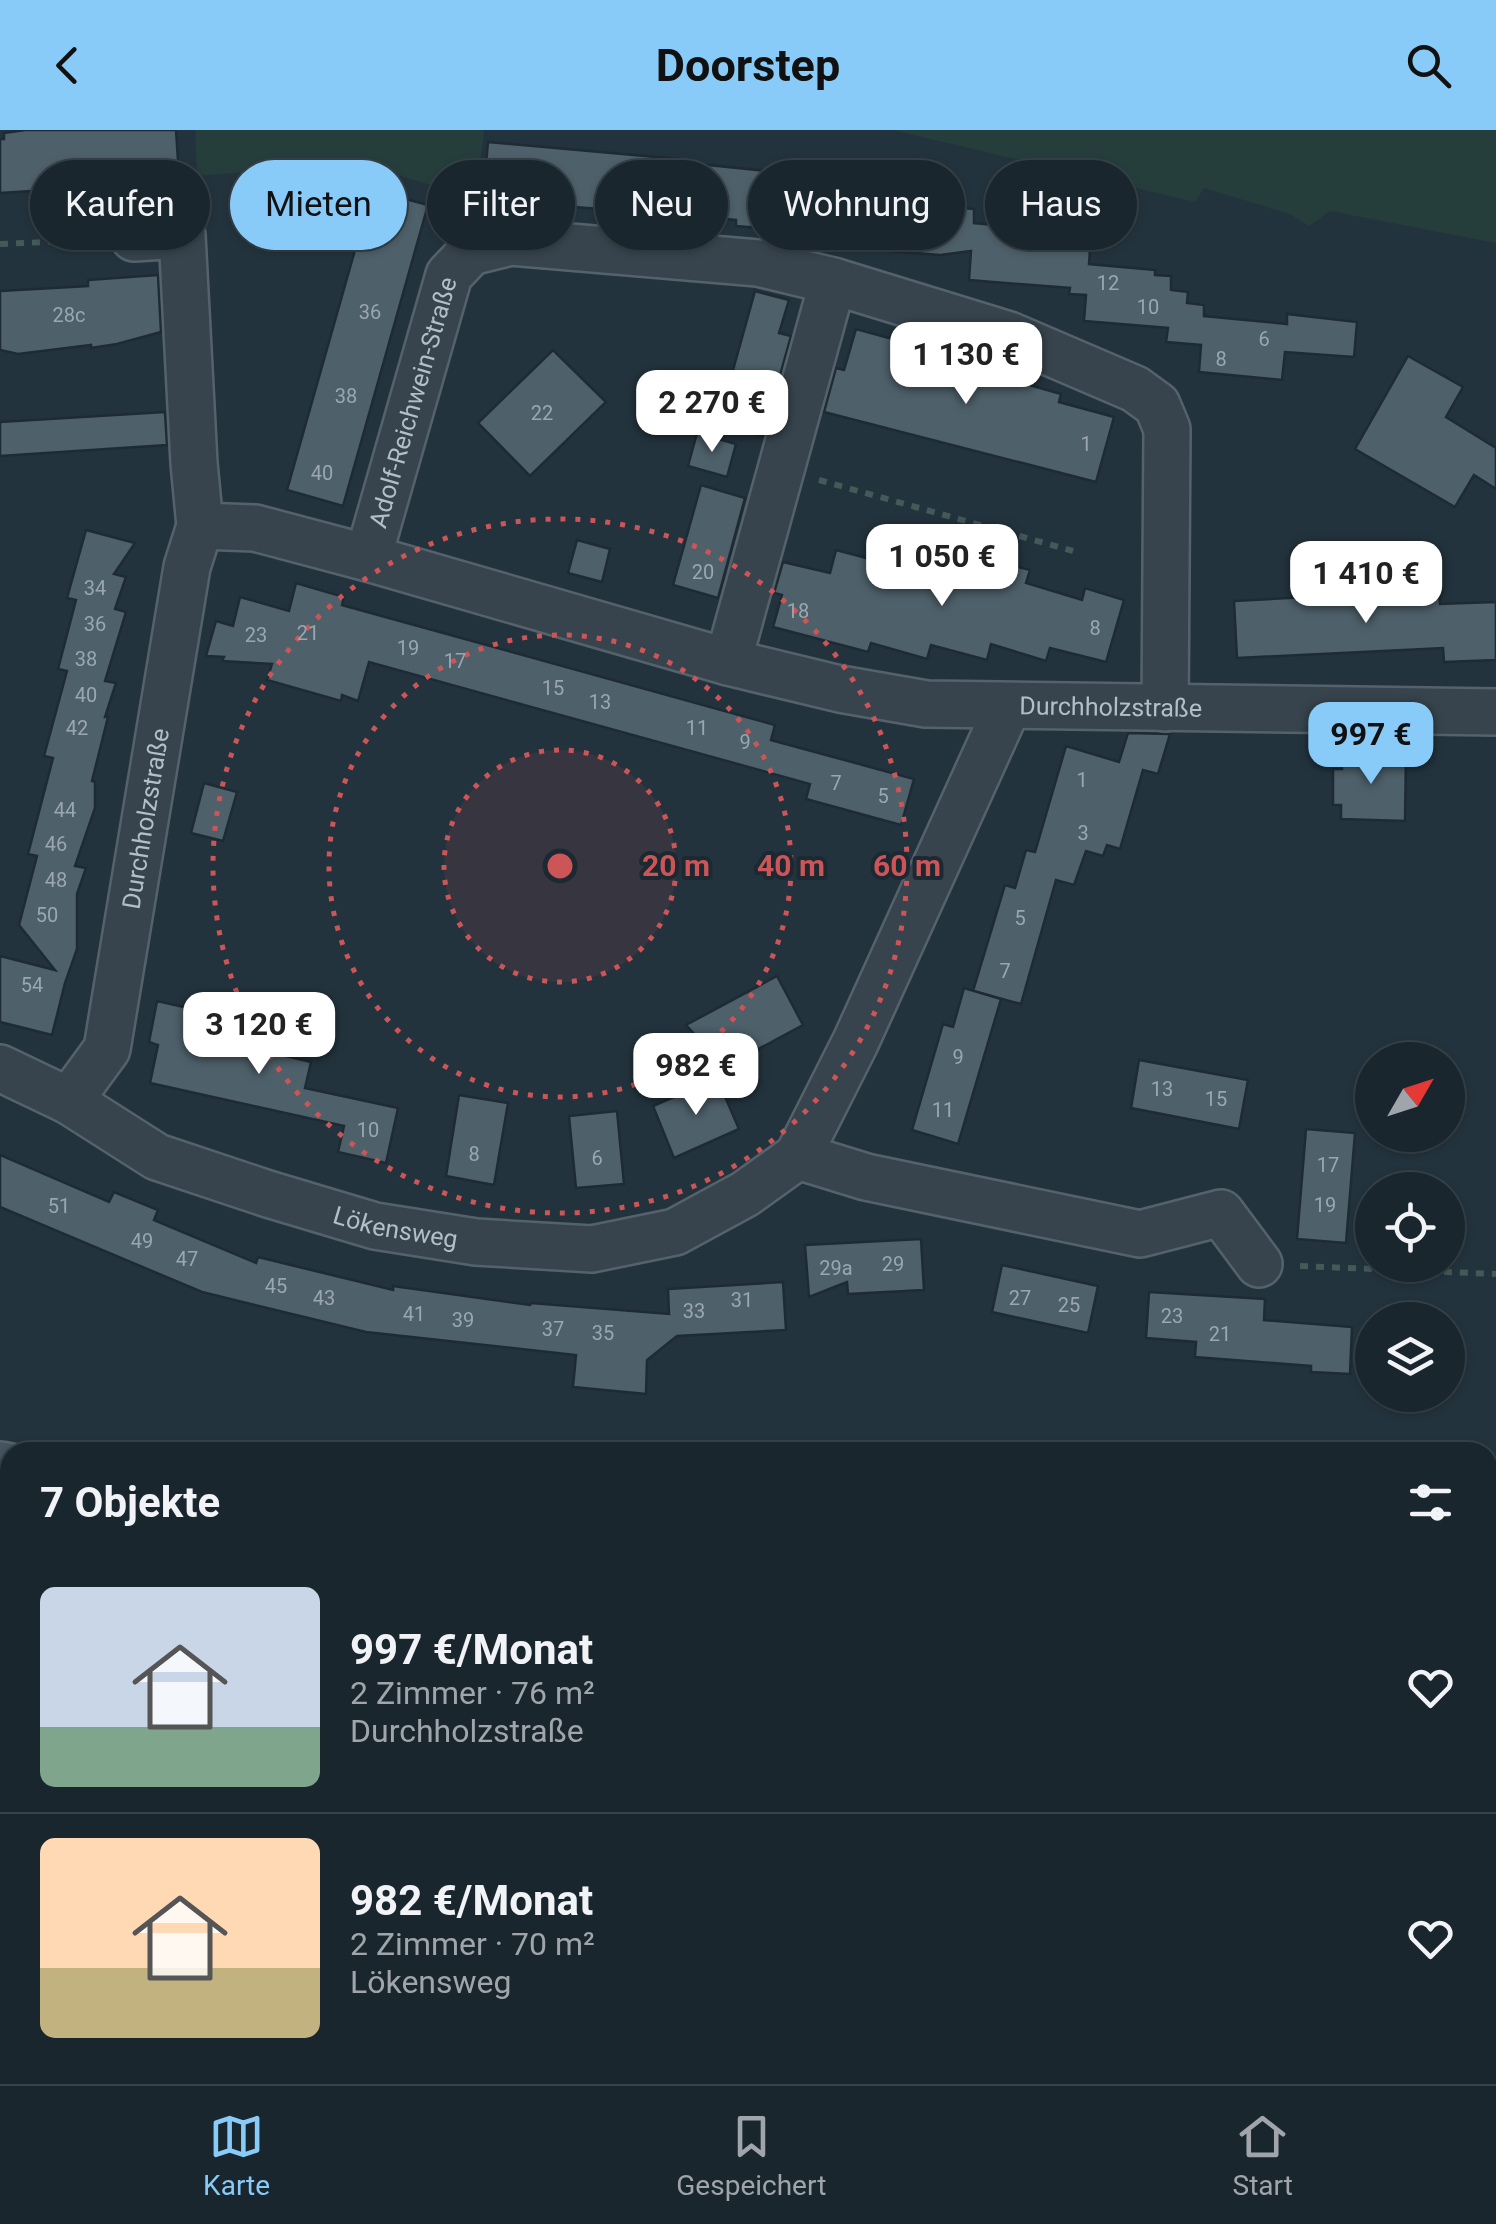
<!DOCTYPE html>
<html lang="de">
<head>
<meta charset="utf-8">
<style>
	body { margin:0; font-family:Roboto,sans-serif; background:#232e36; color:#f1f3f6; height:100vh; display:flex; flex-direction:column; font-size:38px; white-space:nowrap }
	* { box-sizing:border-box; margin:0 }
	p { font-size:32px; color:#9fa5aa }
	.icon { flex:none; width:55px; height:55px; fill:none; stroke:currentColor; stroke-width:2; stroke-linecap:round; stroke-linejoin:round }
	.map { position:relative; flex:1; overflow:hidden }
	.side { position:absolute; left:0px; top:1312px; width:1498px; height:642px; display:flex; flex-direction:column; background:#1a262e; border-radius:30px 30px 0 0; box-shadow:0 2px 8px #0004,0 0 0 2px #38434a }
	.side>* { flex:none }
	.banner { position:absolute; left:30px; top:30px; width:1438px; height:90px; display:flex; gap:20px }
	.needle { width:65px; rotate:51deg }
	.controls { position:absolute; left:1355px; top:912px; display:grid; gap:20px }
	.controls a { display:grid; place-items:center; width:110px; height:110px; border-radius:50%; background:#1a262e; box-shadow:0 2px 8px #0004,0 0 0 2px #38434a; font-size:50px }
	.price { position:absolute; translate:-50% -85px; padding:0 22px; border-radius:20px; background:#fff; color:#222; font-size:32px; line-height:65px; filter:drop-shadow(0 2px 5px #0008) }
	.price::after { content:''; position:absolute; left:50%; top:60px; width:30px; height:22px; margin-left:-15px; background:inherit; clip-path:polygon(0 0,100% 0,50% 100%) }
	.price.active { background:#88caf8; color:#111 }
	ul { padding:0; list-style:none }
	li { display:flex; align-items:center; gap:30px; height:250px; padding:0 40px }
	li+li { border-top:2px solid #38434a }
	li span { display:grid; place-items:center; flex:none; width:280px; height:200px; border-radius:15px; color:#555 }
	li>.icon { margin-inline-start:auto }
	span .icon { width:120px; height:120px; fill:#fffc; stroke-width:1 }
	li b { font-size:42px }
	h2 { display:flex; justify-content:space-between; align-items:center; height:120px; padding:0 40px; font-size:42px }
	.tag { padding:0 35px; border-radius:45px; background:#1a262e; box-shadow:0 2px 8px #0004,0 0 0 2px #38434a; font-size:35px; line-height:90px }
	.tag.active { background:#88caf8; color:#111 }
	header { display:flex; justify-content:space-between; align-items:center; height:130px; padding:0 40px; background:#88caf8; color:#111; font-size:45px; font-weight:700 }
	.dock { display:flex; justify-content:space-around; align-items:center; height:140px; border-top:2px solid #38434a; background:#1a262e; font-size:28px; color:#9fa5aa }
	.dock a { display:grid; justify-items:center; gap:5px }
	.dock .active { color:#88caf8 }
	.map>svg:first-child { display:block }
	.green { fill:#253e3c }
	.building { fill:#4e606a; stroke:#1e2b34; stroke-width:2.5 }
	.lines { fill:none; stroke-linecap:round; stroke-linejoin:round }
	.lane-casing { stroke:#55626b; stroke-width:28 }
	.street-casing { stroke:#55626b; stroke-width:50 }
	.secondary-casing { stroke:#55626b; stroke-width:60 }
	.path { stroke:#435a58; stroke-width:6; stroke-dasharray:8 8; stroke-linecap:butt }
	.lane { stroke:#37444d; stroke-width:22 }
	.street { stroke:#37444d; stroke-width:45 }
	.secondary { stroke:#455460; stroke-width:55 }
	.ring { fill:none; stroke:#cc5558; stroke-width:5; stroke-dasharray:5 10 }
	.labels { text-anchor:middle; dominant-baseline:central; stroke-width:8; stroke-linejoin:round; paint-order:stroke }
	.number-label { font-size:20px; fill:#9aa7b0 }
	.street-label { font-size:25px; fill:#b3bfc8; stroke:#1c2932 }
	.centre { fill:#cc5558; stroke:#1c2932; stroke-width:5 }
	.ring-label { font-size:30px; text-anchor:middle; font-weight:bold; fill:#cc5558; stroke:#1c2932; stroke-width:8; stroke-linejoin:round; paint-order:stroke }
</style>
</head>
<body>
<header><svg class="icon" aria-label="back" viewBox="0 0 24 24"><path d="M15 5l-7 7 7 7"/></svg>Doorstep<svg class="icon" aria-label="search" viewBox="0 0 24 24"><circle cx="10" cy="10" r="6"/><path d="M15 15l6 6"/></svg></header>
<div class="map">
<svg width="1496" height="1954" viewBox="0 0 1496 1954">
	<rect width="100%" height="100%" fill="#23333d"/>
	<g class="green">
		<path d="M195,0h289l-7,62 -39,-5 -82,-24 -159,13z"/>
		<path d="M893,0h603v113l-166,-32 -21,15 -19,-12 -86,-26 -9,14z"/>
	</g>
	<g class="building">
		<path d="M25,0h151l3,46 -86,5v6l-93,6v-54h4v-6z"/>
		<path d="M488,12l201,18v3l118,12 -1,5 18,1 -1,3 35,3v4l66,6 -1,5 18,1 -1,3 34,3v14l66,6 -1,5 34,6v8l17,1 -1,15 66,6v5l16,1v14l17,2 -1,11 17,2v11l83,8v-10l70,8 -3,35 -69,-5 -3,28 -83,-8 2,-27 -35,-3 2,-14 -84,-7 2,-26 -17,-1 1,-6 -101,-8 2,-29 -31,4 -87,-7 1,-12 -118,-10v-6l-173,-14 -1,4 -41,-4v-4l-20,-2v-12l-17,-1z"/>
		<path d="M372,60l56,15 -85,301 -56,-16z"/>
		<path d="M158,145l3,57 -44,12 -26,4v-3l-73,9 -18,-4v-59l88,-5v-6z"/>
		<path d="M755,161l34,9 -10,33 12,3 -28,100 -45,-12z"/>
		<path d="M856,199l95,26 -1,3 56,15 -1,5 56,16 -2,8 55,15 -18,65 -272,-70 12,-44 8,2z"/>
		<path d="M553,220l53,52 -76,74 -52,-53z"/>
		<path d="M1408,226l55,31 -17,30 50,31v41l-22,-14 -19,32 -100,-58z"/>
		<path d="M165,282l2,33 -167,11v-34z"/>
		<path d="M697,303l39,11 -9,33 -39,-11z"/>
		<path d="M701,355l44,13 -27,100 -45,-13z"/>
		<path d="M86,400l49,13 -21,31 12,3 -11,32 11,3 -21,69 11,2 -11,34h3l-16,64 3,1v26l-20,58 11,2 -9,26v55l-12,34 -13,52 -52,-13v-66l55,14 -36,-45 18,-69 -9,-2 25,-96 -9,-2 23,-85 -9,-2 18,-69 -9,-2z"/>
		<path d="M577,410l33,9 -8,33 -34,-9z"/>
		<path d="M836,420l57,15 1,-3 55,15 8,-25 73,18 -4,13 56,17 3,-12 39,12 -18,62 -56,-14 -4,13 -55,-17 -4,16 -56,-15 -4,14 -56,-16 -3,9 -95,-25 9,-32 -8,-2 9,-31 47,11z"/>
		<path d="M296,453l48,14 -2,8 433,120 -4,15 143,39 -13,46 -95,-26 4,-15 -441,-122 -11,39 -16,-6 -1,6 -74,-21 5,-16 -50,-3 2,-4 -18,-1 10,-35 17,5 7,-29 49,14z"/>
		<path d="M1439,460l1,14 56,-2v58l-52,2 -1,-14 -206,10 -3,-57z"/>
		<path d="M1128,603l42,1 -12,40 -15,-4 -23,79 -13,-4 -4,11 -17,-5 -12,34 -18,-5 -35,124 -48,-13 32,-106 10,3 11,-38 9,2 31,-106 53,16z"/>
		<path d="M1341,624l65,1 -1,66 -64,-2v-14h-8v-36h9z"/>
		<path d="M204,653l33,9 -14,49 -32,-8z"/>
		<path d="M777,846l26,49 -78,42 -39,-42z"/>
		<path d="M964,858l37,11 -43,145 -46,-14 31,-106 10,3z"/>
		<path d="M157,871l58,13 -2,7 73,17 -4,17 29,7 -6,26 93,20 -12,55 -48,-11 6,-26 -194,-43 8,-38 -9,-3z"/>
		<path d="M1139,930l109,20 -9,49 -108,-21z"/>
		<path d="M717,948l22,51 -65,29 -21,-52z"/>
		<path d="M459,965l49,8 -14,82 -48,-9z"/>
		<path d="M617,981l7,73 -48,4 -7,-72z"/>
		<path d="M1306,999l49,4 -9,110 -49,-4z"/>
		<path d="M0,1025l109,47 5,-10 44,18 -4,10 102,43 2,-6 135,33v-4l137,19 1,-2 138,11 -1,-25 115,-7 3,48 -109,6 -30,24 -1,34 -73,-7 3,-32 -210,-23 -164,-40 -202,-85z"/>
		<path d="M921,1109l3,51 -76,4 -1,-12 -38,15 -4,-52z"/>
		<path d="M1002,1135l96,21 -10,47 -96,-21z"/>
		<path d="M1149,1162l116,7 -1,21 88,7 -2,47 -39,-2v-6l-116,-9 1,-15 -50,-4z"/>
	</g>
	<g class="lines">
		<defs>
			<g id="lane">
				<path d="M0,1432l10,2"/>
				<path d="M29,1954l2,-9"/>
			</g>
			<g id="street">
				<path d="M134,108l48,-3 12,228 6,63"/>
				<path id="s1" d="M368,428l81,-283 22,-23 40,-10 247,21 75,18 176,54 126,54 22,16 10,24 -2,279"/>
				<path d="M728,532l105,-381"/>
				<path id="s2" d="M0,938l69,33 88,56 111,37 107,32 101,16 116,7 83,-17 70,-38 53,-38 58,-115 152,-335"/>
				<path id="s3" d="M69,971l38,-52 80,-482 13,-41 55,2 113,30 360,104 112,27 86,15 570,8"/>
				<path d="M798,1026l68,21 274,57 81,-21 38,51"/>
			</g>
			<g id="secondary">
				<path d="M0,1340l10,2"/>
				<path d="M1488,1674l8,2"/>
			</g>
		</defs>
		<use href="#lane" class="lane-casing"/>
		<use href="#street" class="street-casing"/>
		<use href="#secondary" class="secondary-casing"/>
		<g class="path">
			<path d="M0,114l93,-4"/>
			<path d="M819,350l254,71"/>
			<path d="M1300,1136l196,8"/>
			<path d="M1488,1727l8,3"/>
		</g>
		<use href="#lane" class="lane"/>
		<use href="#street" class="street"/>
		<use href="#secondary" class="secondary"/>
	</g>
	<circle cx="560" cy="736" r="116" fill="#cc5558" fill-opacity=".12"/>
	<g class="ring">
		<circle cx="560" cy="736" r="116"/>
		<circle cx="560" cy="736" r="231"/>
		<circle cx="560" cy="736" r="347"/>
	</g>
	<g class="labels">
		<g class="number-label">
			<text x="1108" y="153">12</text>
			<text x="1148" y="177">10</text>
			<text x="370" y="182">36</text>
			<text x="69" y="185">28c</text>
			<text x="1264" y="209">6</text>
			<text x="1221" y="229">8</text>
			<text x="346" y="266">38</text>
			<text x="542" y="283">22</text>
			<text x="1086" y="314">1</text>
			<text x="322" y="343">40</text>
			<text x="703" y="442">20</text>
			<text x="95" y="458">34</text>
			<text x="798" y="481">18</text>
			<text x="95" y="494">36</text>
			<text x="1095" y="498">8</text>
			<text x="308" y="503">21</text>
			<text x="256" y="505">23</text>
			<text x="408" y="518">19</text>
			<text x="86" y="529">38</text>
			<text x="455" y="531">17</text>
			<text x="553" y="558">15</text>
			<text x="86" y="565">40</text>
			<text x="600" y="572">13</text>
			<text x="77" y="598">42</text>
			<text x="697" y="598">11</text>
			<text x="745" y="612">9</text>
			<text x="1082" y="650">1</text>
			<text x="836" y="653">7</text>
			<text x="883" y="666">5</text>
			<text x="65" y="680">44</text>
			<text x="1083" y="703">3</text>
			<text x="56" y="714">46</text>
			<text x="56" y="750">48</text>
			<text x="47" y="785">50</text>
			<text x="1020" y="788">5</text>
			<text x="1005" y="841">7</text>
			<text x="32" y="855">54</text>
			<text x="958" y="927">9</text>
			<text x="1162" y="959">13</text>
			<text x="1216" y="969">15</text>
			<text x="943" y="980">11</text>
			<text x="368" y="1000">10</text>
			<text x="474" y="1024">8</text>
			<text x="597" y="1028">6</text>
			<text x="1328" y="1035">17</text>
			<text x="1325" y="1075">19</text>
			<text x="59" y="1076">51</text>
			<text x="142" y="1111">49</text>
			<text x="187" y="1129">47</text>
			<text x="893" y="1134">29</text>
			<text x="836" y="1138">29a</text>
			<text x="276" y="1156">45</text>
			<text x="324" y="1168">43</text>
			<text x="1020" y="1168">27</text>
			<text x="742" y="1170">31</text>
			<text x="1069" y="1175">25</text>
			<text x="694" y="1181">33</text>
			<text x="414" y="1184">41</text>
			<text x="1172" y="1186">23</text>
			<text x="463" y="1190">39</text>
			<text x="553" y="1199">37</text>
			<text x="603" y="1203">35</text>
			<text x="1220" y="1204">21</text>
		</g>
		<g class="street-label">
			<text stroke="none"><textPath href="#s1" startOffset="162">Adolf-Reichwein-Straße</textPath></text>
			<text stroke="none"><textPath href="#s3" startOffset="1530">Durchholzstraße</textPath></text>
			<text stroke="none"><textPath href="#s3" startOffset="298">Durchholzstraße</textPath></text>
			<text stroke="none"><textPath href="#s2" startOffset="430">Lökensweg</textPath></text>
		</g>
	</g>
	<circle cx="560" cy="736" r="15" class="centre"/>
	<g class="ring-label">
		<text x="676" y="746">20 m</text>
		<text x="791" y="746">40 m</text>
		<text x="907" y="746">60 m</text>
	</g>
</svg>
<div class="controls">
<a><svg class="needle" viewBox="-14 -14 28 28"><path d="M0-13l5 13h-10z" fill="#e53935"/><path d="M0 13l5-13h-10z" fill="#9fa5aa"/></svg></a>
<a><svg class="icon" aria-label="locate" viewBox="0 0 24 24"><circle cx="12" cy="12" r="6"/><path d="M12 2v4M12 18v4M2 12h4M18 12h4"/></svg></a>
<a><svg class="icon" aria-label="layers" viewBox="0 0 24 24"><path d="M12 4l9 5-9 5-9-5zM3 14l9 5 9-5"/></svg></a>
</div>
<b class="price" style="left:966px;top:277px">1 130 €</b>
<b class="price" style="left:712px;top:325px">2 270 €</b>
<b class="price" style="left:942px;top:479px">1 050 €</b>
<b class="price" style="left:1366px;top:496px">1 410 €</b>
<b class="price active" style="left:1371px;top:657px">997 €</b>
<b class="price" style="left:259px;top:947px">3 120 €</b>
<b class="price" style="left:696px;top:988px">982 €</b>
<div class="banner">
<a class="tag">Kaufen</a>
<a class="tag active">Mieten</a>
<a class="tag">Filter</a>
<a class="tag">Neu</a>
<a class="tag">Wohnung</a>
<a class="tag">Haus</a>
</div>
<section class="side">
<h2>7 Objekte<svg class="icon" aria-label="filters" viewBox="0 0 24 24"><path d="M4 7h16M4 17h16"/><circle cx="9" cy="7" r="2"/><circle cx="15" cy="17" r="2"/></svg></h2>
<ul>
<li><span style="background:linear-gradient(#c9d6e8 70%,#7fa58c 0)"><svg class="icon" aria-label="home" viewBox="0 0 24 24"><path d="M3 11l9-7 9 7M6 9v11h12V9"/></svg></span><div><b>997 €/Monat</b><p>2 Zimmer · 76 m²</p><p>Durchholzstraße</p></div><svg class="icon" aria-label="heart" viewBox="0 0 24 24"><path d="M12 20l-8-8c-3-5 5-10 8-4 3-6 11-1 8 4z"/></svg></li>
<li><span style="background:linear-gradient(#ffd9b3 65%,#c2b280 0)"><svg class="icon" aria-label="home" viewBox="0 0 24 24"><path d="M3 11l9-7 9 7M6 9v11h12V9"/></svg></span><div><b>982 €/Monat</b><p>2 Zimmer · 70 m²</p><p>Lökensweg</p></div><svg class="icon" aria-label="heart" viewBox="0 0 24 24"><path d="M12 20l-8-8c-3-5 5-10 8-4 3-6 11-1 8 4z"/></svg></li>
</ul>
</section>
</div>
<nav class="dock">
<a class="active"><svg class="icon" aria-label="map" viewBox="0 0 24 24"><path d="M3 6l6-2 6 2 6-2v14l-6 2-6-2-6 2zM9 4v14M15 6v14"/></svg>Karte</a>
<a><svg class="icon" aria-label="saved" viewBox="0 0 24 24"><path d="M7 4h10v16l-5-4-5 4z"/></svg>Gespeichert</a>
<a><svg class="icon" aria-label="home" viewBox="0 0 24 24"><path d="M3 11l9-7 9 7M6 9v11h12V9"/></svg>Start</a>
</nav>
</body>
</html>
